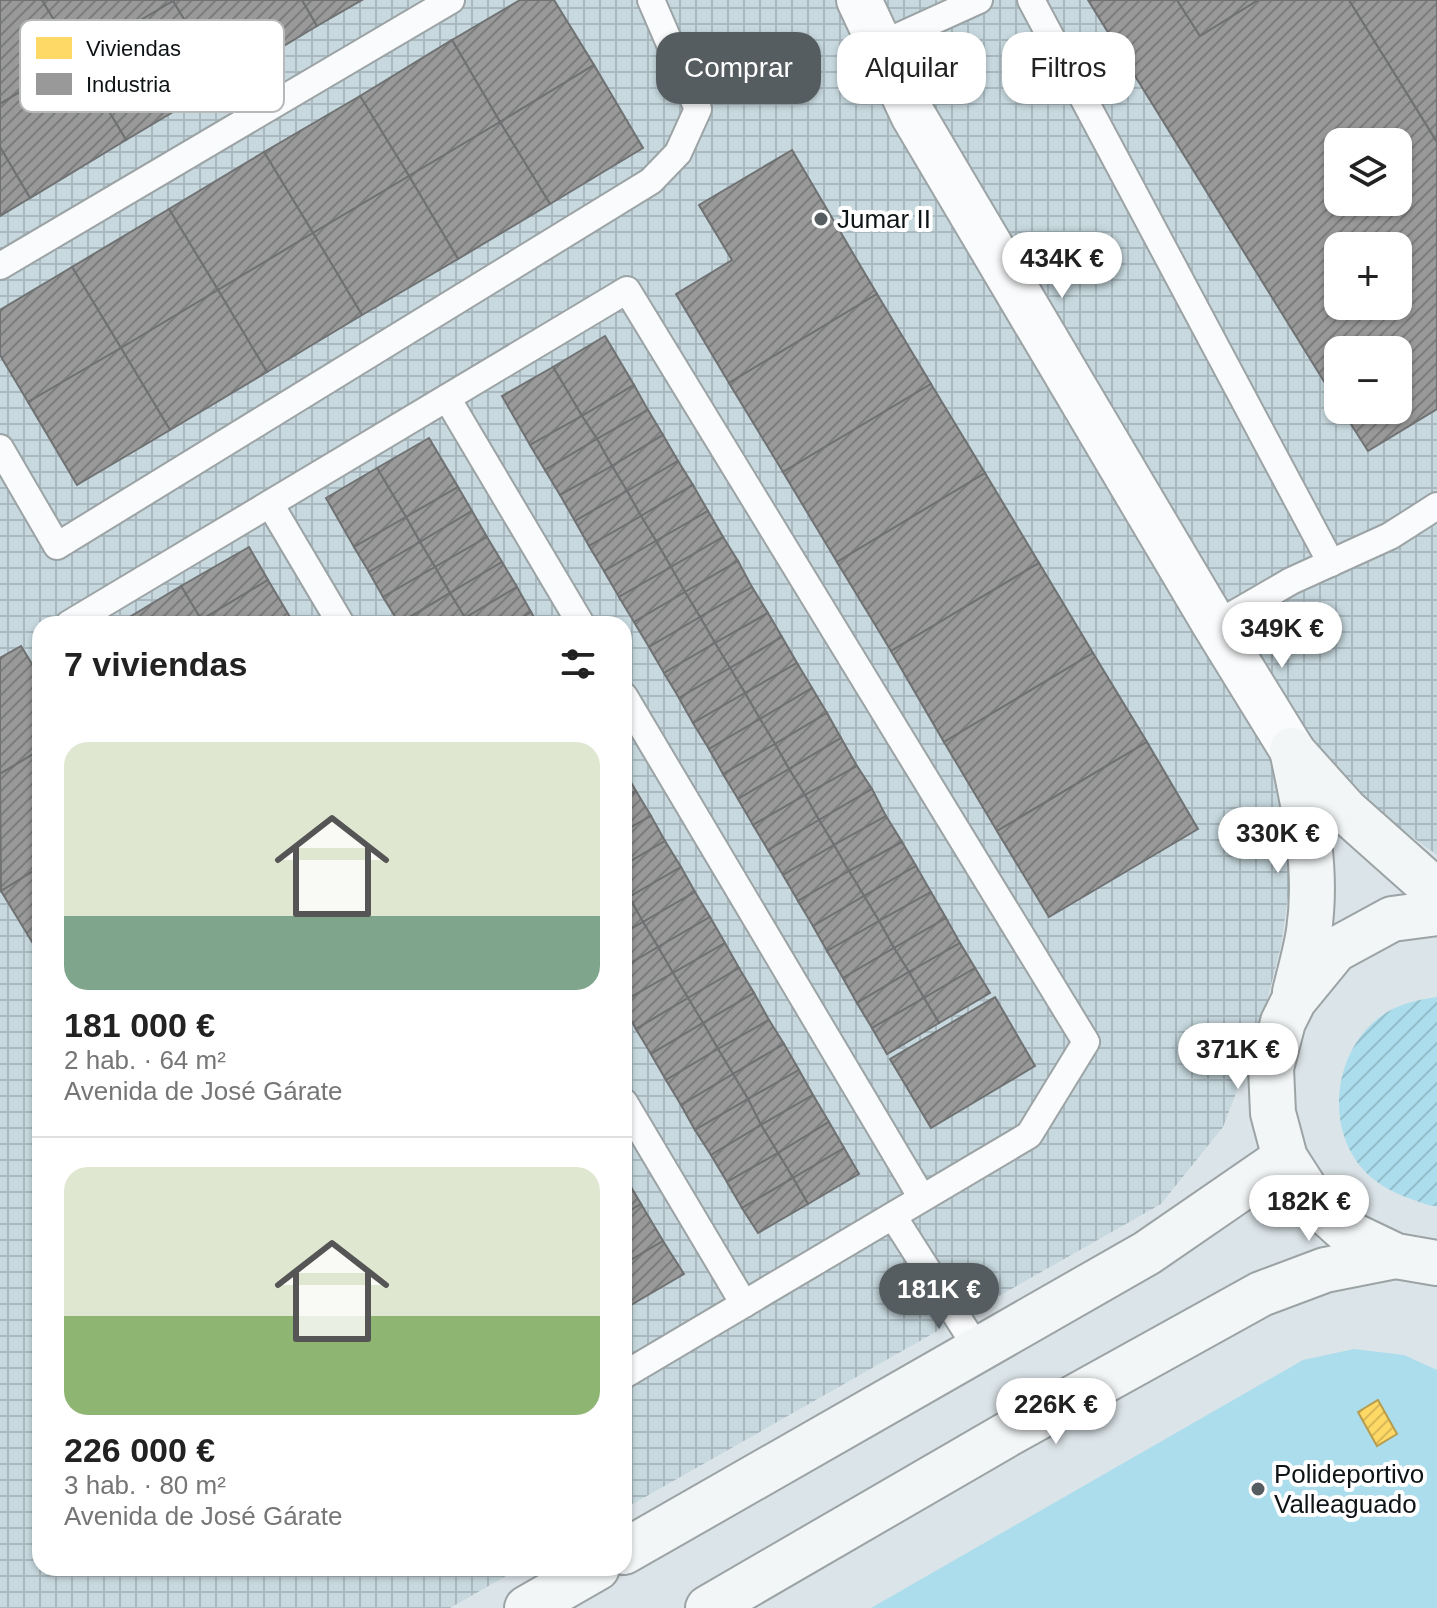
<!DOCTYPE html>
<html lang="es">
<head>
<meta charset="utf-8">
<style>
	body { margin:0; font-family:Helvetica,sans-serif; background:#f2f2f2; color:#222; height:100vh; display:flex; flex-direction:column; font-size:30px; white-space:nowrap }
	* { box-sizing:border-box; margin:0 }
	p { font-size:26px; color:#767676 }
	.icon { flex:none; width:44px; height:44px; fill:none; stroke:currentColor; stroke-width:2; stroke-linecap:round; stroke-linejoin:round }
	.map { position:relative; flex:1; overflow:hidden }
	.sheet { position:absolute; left:32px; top:616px; width:600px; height:960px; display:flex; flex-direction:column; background:#fff; border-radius:24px; box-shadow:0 2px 6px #0004 }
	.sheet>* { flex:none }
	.guide { position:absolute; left:656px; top:32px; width:660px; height:72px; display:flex; gap:16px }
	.buttons { position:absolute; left:1324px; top:128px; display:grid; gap:16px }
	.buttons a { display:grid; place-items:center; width:88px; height:88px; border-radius:16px; background:#fff; box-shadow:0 2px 6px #0004; font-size:40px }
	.price { position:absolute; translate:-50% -68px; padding:0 18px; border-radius:28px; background:#fff; color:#222; font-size:26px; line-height:52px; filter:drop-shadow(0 2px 4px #0008) }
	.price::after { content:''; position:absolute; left:50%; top:48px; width:24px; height:18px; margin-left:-12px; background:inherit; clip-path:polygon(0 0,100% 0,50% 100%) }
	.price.current { background:#565d60; color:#fff }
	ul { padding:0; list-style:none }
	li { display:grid; align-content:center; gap:16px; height:424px; padding:0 32px }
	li+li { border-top:2px solid #e0e0e0 }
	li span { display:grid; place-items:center; height:248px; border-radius:24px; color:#555 }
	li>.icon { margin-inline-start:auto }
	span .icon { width:144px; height:144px; fill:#fffc; stroke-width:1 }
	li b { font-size:34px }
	h2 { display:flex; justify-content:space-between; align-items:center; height:96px; padding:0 32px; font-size:34px }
	.tag { padding:0 28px; border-radius:24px; background:#fff; box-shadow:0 2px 6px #0004; font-size:28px; line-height:72px }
	.tag.current { background:#565d60; color:#fff }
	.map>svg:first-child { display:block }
	.industrial { fill:url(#industrial-grid); fill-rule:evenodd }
	.garden { fill:url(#garden-furrows) }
	.pitch { fill:#acddec }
	.homes { fill:url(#homes-hatch); stroke:#b79e4e; stroke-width:2 }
	.industry { fill:url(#industry-hatch); stroke:#6f7172; stroke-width:2; fill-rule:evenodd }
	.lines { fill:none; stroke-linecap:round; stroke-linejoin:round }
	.service-casing { stroke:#9ca3a5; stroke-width:30 }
	.minor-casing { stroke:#9ca3a5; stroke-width:48 }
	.secondary-casing { stroke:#9ca3a5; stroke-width:48 }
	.service { stroke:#fafbfc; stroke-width:26 }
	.minor { stroke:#fafbfc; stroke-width:44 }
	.secondary { stroke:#f3f6f7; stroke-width:44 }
	.poi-dot { fill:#565d60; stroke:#fff; stroke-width:3 }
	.labels { text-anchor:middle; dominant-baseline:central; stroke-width:8; stroke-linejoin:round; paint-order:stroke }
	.poi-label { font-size:26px; fill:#0e1416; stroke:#fff; text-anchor:start }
	.key { fill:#fff; stroke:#b7b8b9; stroke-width:2 }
	.key-label { font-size:22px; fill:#0e1416 }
</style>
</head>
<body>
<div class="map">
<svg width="1437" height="1608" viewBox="0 0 1437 1608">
	<defs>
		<pattern id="industrial-grid" width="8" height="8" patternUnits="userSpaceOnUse" patternTransform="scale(2)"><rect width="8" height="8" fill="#c7d9df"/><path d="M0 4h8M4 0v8" fill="none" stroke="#aab9bf"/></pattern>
		<pattern id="garden-furrows" width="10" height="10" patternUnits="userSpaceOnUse" patternTransform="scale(2)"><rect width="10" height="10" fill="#acddec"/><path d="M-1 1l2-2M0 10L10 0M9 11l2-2" fill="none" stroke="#93bdca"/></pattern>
		<pattern id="homes-hatch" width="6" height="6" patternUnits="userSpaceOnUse" patternTransform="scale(2)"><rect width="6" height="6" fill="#ffd966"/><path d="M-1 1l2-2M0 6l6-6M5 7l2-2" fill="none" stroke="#d9b958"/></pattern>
		<pattern id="industry-hatch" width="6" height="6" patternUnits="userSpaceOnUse" patternTransform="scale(2)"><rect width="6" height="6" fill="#999"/><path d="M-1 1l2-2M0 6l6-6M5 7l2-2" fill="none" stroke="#7b7c7c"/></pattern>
	</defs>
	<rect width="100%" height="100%" fill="#dbe4e8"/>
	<path class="industrial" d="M0,0h1437v855l-54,-39 -90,45 -12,85 -23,90 -35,91 -62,77 -537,305v-885h-584v944h480l-70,40h-450zM1338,142h60v60h-60zM1338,246h60v60h-60zM1338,350h60v60h-60z"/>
	<path class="garden" d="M1437,997v209h-5c-22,-7 -42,-13 -60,-28 -49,-41 -41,-125 8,-161 17,-13 37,-17 57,-20z"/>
	<path class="pitch" d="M1354,1349l50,6 33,15v238h-566l432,-248z"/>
	<path class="homes" d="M1378,1400l19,34 -20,12 -19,-34z"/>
	<g class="industry">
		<path d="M0,0h42l35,58 -77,46z"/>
		<path d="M42,0h130l1,1 -96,57z"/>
		<path d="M175,0h127l15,26 -95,57 -49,-82z"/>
		<path d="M302,0h60l-45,26z"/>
		<path d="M520,0h34l40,65 -94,57 -48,-82z"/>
		<path d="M1088,0h89l23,36 58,-36h91l88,142v267l-69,42 -26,-41h56v-60h-60v54zM1338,142h60v60h-60zM1338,246h60v60h-60z"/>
		<path d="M1177,0h81l-58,36z"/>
		<path d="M1349,0h88v142z"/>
		<path d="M173,1l49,82 -96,57 -49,-82z"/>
		<path d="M452,40l48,82 -91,54 -49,-80z"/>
		<path d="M77,58l49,82 -96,58 -30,-51v-43z"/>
		<path d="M594,65l49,83 -93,56 -50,-82z"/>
		<path d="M360,96l49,80 -96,57 -49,-81z"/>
		<path d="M500,122l50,82 -92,55 -49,-83z"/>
		<path d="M0,147l30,51 -30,18z"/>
		<path d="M792,150l85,144 -148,89 -53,-89 56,-34 -33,-55z"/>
		<path d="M264,152l49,81 -95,57 -49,-81z"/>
		<path d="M409,176l49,83 -96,56 -49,-82z"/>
		<path d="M169,209l49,81 -97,58 -49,-81z"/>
		<path d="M313,233l49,82 -95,57 -49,-82z"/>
		<path d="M72,267l49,81 -93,54 -28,-47v-45z"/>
		<path d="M218,290l49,82 -97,58 -49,-82z"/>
		<path d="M877,294l54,90 -148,88 -54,-89z"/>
		<path d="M605,336l29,49 -52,31 -29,-49z"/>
		<path d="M121,348l49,82 -93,55 -49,-83z"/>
		<path d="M553,367l29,49 -52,29 -28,-49z"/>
		<path d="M931,384l54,89 -148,89 -54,-90z"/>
		<path d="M634,385l14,25 -51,29 -15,-23z"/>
		<path d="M648,410l15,25 -51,31 -15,-27z"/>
		<path d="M582,416l15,23 -52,31 -15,-25z"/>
		<path d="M663,435l15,26 -51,30 -15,-25z"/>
		<path d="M429,438l29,49 -52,30 -29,-49z"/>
		<path d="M597,439l15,27 -52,29 -15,-25z"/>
		<path d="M678,461l15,24 -52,31 -14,-25z"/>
		<path d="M612,466l15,25 -52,30 -15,-26z"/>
		<path d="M377,468l29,49 -52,30 -28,-49z"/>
		<path d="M985,473l54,90 -148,88 -54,-89z"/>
		<path d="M693,485l15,26 -52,30 -15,-25z"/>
		<path d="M458,487l14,24 -52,31 -14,-25z"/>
		<path d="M627,491l14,25 -52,30 -14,-25z"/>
		<path d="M472,511l15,26 -52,30 -15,-25z"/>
		<path d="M708,511l15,26 -52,30 -15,-26z"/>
		<path d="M641,516l15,25 -52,30 -15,-25z"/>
		<path d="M406,517l14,25 -51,30 -15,-25z"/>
		<path d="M487,537l15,25 -52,31 -15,-26z"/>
		<path d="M723,537l15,24 -53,31 -14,-25z"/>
		<path d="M656,541l15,26 -52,30 -15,-26z"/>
		<path d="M420,542l15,25 -52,30 -14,-25z"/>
		<path d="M249,547l19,33 -67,40 -20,-34z"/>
		<path d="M738,561l14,26 -52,30 -15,-25z"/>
		<path d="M502,562l15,25 -52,31 -15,-25z"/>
		<path d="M1039,563l54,90 -149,89 -53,-91z"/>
		<path d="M435,567l15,26 -51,30 -16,-26z"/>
		<path d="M671,567l14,25 -51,30 -15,-25z"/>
		<path d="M268,580l22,37 -13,7h-73l-3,-4z"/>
		<path d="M181,586l23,38h-86z"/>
		<path d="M517,587l14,25 -20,12h-42l-4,-6z"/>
		<path d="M752,587l16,26 -53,30 -15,-26z"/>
		<path d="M685,592l15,25 -51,30 -15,-25z"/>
		<path d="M450,593l15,25 -10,6h-56z"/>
		<path d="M531,612l7,12h-27z"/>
		<path d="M768,613l14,24 -52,31 -15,-25z"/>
		<path d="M290,617l4,7h-17z"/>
		<path d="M700,617l15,26 -51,30 -15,-26z"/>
		<path d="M782,637l15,26 -52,30 -15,-25z"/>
		<path d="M715,643l15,25 -51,30 -15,-25z"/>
		<path d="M21,646l19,31v73l-40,24v-116z"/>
		<path d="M1093,653l54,89 -150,89 -53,-89z"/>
		<path d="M797,663l15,25 -52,31 -15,-26z"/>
		<path d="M730,668l15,25 -52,30 -14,-25z"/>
		<path d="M812,688l15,25 -52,31 -15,-25z"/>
		<path d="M745,693l15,26 -51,30 -16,-26z"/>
		<path d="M827,713l14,25 -52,31 -14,-25z"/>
		<path d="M760,719l15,25 -52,30 -14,-25z"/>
		<path d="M841,738l16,28 -52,29 -16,-26z"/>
		<path d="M1147,742l51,87 -149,88 -52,-86z"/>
		<path d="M775,744l14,25 -51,30 -15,-25z"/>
		<path d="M40,750v117l-39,24 -1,-117z"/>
		<path d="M857,766l15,23 -53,31 -14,-25z"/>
		<path d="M789,769l16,26 -52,30 -15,-26z"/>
		<path d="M624,770l12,21 -12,6z"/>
		<path d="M872,789l14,27 -52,29 -15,-25z"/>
		<path d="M636,791l15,25 -27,15v-34z"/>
		<path d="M805,795l14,25 -51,30 -15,-25z"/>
		<path d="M651,816l14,25 -41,24v-34z"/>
		<path d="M886,816l16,26 -53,29 -15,-26z"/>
		<path d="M819,820l15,25 -51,30 -15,-25z"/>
		<path d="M665,841l16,26 -52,30 -5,-8v-24z"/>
		<path d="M902,842l14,24 -52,30 -15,-25z"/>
		<path d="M834,845l15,26 -51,30 -15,-26z"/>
		<path d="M916,866l15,26 -52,29 -15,-25z"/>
		<path d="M40,867v88l-39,-64z"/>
		<path d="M681,867l14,25 -52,30 -14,-25z"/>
		<path d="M849,871l15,25 -51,30 -15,-25z"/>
		<path d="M695,892l15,25 -52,30 -15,-25z"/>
		<path d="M931,892l15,26 -52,30 -15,-27z"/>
		<path d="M864,896l15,25 -52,30 -14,-25z"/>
		<path d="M629,897l14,25 -19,11v-33z"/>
		<path d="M710,917l15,26 -52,30 -15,-26z"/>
		<path d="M946,918l14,25 -51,29 -15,-24z"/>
		<path d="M879,921l15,27 -51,30 -16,-27z"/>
		<path d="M643,922l15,25 -34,20v-34z"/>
		<path d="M725,943l14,25 -51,30 -15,-25z"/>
		<path d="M960,943l15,25 -51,30 -15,-26z"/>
		<path d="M658,947l15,26 -49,28v-34z"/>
		<path d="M894,948l15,24 -52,31 -14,-25z"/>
		<path d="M739,968l15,25 -51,30 -15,-25z"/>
		<path d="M975,968l15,25 -51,30 -15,-25z"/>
		<path d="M909,972l15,26 -52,30 -15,-25z"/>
		<path d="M673,973l15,25 -52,31 -12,-22v-6z"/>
		<path d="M754,993l15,27 -51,29 -15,-26z"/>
		<path d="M995,997l40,69 -104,62 -41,-69z"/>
		<path d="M688,998l15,25 -52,31 -15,-25z"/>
		<path d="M924,998l15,25 -52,31 -15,-26z"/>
		<path d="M769,1020l15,24 -51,30 -15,-25z"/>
		<path d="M703,1023l15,26 -52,31 -15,-26z"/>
		<path d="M784,1044l15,26 -51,29 -15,-25z"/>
		<path d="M718,1049l15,25 -52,31 -15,-25z"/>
		<path d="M799,1070l14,25 -52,30 -13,-26z"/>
		<path d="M733,1074l15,25 -53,31 -14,-25z"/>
		<path d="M813,1095l16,27 -51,31 -17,-28z"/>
		<path d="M748,1099l13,26 -50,30 -16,-25z"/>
		<path d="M829,1122l15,26 -51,30 -15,-25z"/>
		<path d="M761,1125l17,28 -51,29 -16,-27z"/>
		<path d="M844,1148l15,26 -51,30 -15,-26z"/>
		<path d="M778,1153l15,25 -51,30 -15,-26z"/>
		<path d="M624,1175l17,29 -17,10z"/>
		<path d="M793,1178l15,26 -50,29 -16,-25z"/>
		<path d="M641,1204l22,37 -39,23v-50z"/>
		<path d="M663,1241l21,33 -60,35v-45z"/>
	</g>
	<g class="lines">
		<defs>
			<g id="service">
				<path d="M1031,0l300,563"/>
				<path d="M880,45l99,-45"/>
				<path d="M0,266l451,-266"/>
				<path d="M447,398l134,226"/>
				<path d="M0,448l57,98 594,-365 27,-28 20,-44 -47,-109"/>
				<path d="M270,504l71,120"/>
				<path d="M69,624l558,-334 459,752 -57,93 -405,240"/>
				<path d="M1215,625l76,-44 99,-45 47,-30"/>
				<path d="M624,696l298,502"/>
				<path d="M624,1102l120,202"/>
				<path d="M893,1216l84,132"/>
			</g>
			<path id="minor" d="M859,0l54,115 302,510 77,125"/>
			<g id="secondary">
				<path d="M1292,750c13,60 26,119 17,181 -3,20 -9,41 -14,61"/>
				<path d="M1293,752l53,59 91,81"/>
				<path d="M1437,913l-45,6 -57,31 -41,50 -11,22 -12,46 2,45 12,45 27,42 38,34 46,22 41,7"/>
				<path d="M624,1552l523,-299 138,-95"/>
				<path d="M527,1608l70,-40"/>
				<path d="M708,1608l300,-174 253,-140 64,-24 71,-14"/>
			</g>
		</defs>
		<use href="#service" class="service-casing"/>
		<use href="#minor" class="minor-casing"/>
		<use href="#secondary" class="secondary-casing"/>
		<use href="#service" class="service"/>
		<use href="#minor" class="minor"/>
		<use href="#secondary" class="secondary"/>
	</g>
	<g class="poi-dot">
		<circle cx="821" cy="219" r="8"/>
		<circle cx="1258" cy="1489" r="8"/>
	</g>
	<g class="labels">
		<g class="poi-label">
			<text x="837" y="219">Jumar II</text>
			<text x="1274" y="1474">Polideportivo<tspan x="1274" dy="30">Valleaguado</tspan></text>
		</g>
	</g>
	<rect x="20" y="20" width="264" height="92" rx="12" class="key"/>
	<rect x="36" y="37" width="36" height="22" fill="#ffd966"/>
	<rect x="36" y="73" width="36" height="22" fill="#999"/>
	<g class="key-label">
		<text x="86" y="56">Viviendas</text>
		<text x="86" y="92">Industria</text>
	</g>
</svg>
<div class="buttons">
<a><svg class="icon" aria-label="layers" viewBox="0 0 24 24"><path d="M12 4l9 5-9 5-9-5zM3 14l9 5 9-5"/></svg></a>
<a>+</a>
<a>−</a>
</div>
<b class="price" style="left:1062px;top:300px">434K €</b>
<b class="price" style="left:1282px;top:670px">349K €</b>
<b class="price" style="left:1278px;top:875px">330K €</b>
<b class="price" style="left:1238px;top:1091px">371K €</b>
<b class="price" style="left:1309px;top:1243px">182K €</b>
<b class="price current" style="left:939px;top:1331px">181K €</b>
<b class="price" style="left:1056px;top:1446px">226K €</b>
<div class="guide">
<a class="tag current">Comprar</a>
<a class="tag">Alquilar</a>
<a class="tag">Filtros</a>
</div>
<section class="sheet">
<h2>7 viviendas<svg class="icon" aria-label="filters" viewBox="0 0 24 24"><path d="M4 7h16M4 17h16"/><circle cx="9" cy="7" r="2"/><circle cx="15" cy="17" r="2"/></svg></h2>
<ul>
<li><span style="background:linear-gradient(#dfe7d0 70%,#7fa58c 0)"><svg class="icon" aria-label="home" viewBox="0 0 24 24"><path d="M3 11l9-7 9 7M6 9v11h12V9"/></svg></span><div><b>181 000 €</b><p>2 hab. · 64 m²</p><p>Avenida de José Gárate</p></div></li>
<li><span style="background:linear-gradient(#dfe7d0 60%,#8fb573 0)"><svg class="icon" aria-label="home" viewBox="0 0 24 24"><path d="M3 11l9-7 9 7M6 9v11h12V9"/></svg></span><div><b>226 000 €</b><p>3 hab. · 80 m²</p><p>Avenida de José Gárate</p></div></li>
</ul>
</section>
</div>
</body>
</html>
